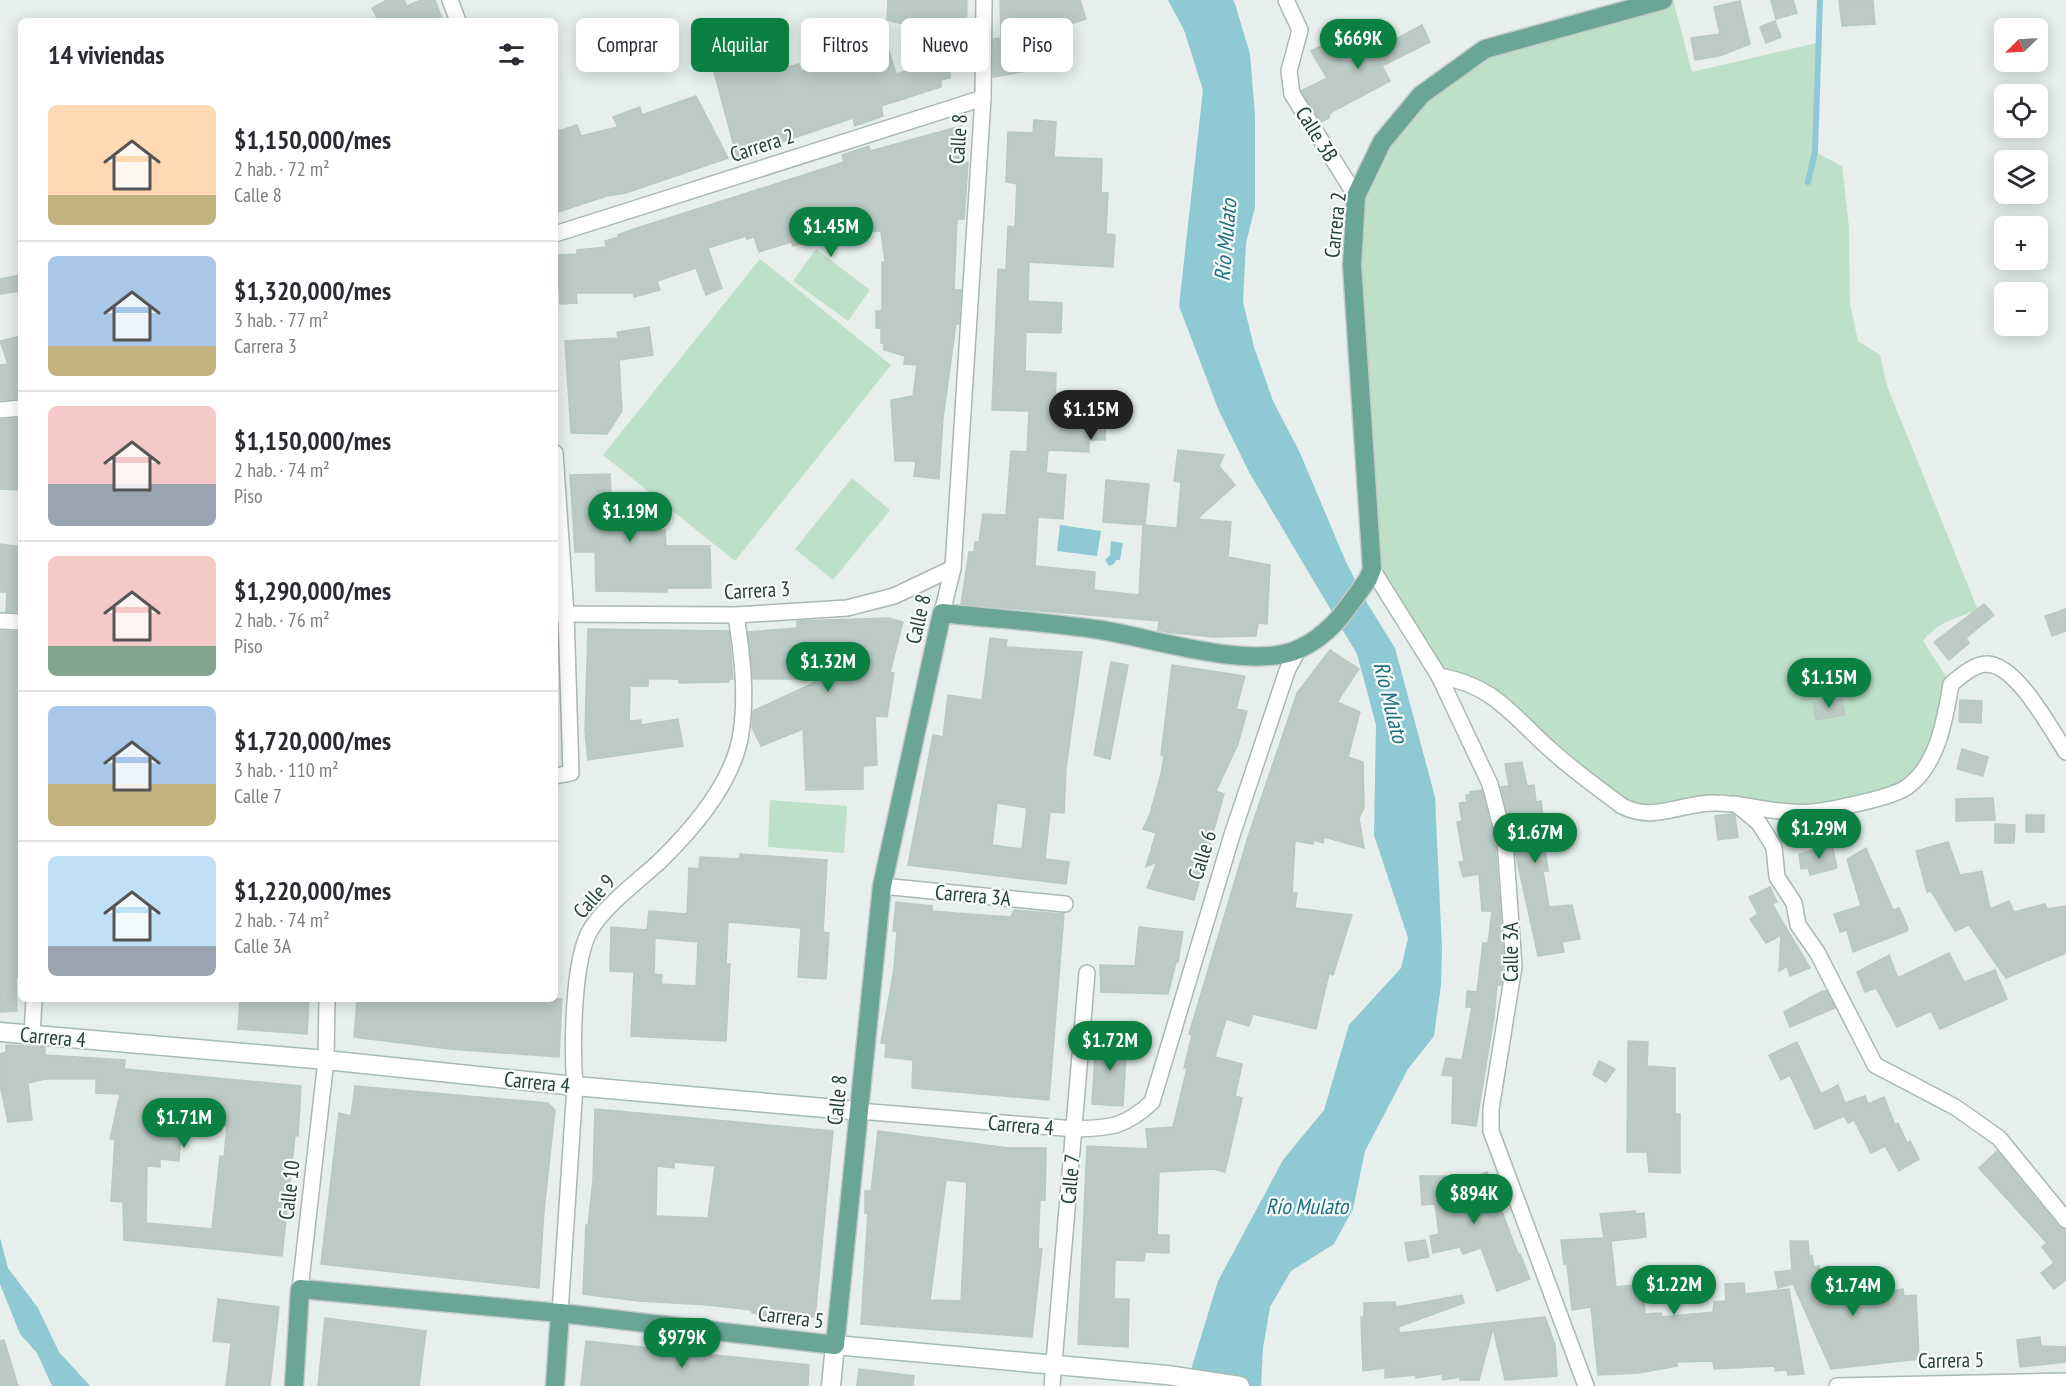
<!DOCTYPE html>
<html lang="es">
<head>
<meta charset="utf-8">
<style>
	body { margin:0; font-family:"PT Sans Narrow",sans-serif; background:#f7f7f7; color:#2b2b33; height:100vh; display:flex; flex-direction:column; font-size:22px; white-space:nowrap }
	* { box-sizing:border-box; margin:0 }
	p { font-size:20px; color:#7c7c81 }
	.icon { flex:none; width:33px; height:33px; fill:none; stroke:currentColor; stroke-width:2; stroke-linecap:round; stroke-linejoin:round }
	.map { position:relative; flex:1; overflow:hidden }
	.side { position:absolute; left:18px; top:18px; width:540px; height:984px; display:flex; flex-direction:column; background:#fff; border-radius:9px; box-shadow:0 3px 15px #0003 }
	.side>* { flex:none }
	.banner { position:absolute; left:576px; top:18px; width:570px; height:54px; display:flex; gap:12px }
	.needle { width:39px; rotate:246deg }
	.tools { position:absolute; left:1994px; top:18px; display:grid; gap:12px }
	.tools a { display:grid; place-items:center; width:54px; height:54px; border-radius:9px; background:#fff; box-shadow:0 3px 15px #0003; font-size:30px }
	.price { position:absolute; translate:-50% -51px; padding:0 14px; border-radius:21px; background:#0b8043; color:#fff; font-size:20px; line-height:39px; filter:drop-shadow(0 2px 3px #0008) }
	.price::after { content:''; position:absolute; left:50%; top:36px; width:18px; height:14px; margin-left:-9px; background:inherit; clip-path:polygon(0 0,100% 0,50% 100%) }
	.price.selected { background:#222; color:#fff }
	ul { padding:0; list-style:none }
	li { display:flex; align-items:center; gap:18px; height:150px; padding:0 30px }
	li+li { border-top:2px solid #e1e1e2 }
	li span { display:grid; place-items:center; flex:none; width:168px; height:120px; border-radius:9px; color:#555 }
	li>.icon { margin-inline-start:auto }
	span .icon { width:72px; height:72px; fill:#fffc; stroke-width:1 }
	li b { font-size:26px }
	h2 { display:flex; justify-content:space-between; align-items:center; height:72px; padding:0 30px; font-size:26px }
	.chip { padding:0 21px; border-radius:9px; background:#fff; box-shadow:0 3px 15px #0003; font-size:21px; line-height:54px }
	.chip.selected { background:#0b8043; color:#fff }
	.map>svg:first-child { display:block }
	.green { fill:#bfe0c8 }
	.water { fill:#8ec9d4 }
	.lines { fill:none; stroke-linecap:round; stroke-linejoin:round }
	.stream { stroke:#8ec9d4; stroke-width:6 }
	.building { fill:#bbcac4; stroke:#b8c9c2; stroke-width:1.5; fill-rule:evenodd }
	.street-casing { stroke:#a8b8b2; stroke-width:18 }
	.secondary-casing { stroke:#a4bbb3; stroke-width:21 }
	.primary-casing { stroke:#c2cac8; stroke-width:21 }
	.street { stroke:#fff; stroke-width:15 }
	.secondary { stroke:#fff; stroke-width:18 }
	.primary { stroke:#6aa596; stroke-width:18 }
	.labels { text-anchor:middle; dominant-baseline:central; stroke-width:4.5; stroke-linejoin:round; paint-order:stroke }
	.street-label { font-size:21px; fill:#24423a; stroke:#f7fbf9 }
	.water-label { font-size:22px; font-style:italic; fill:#1c6f80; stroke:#f7fbf9 }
</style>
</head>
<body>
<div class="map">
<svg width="2066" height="1386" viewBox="0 0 2066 1386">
	<rect width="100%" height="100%" fill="#e6efeb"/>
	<g class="green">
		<path d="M1663,0h10l19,72 125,-29 -2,109 27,14 7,61 1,77 8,37 22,14 7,31 91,224c-23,8 -40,12 -55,31l28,43 -7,41 -37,63 -83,23 -90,-8 -102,8 -142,-118 -51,-17 -67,-107 -16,-373 26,-54 103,-93z"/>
		<path d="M816,249l54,41 -22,31 -55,-40z"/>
		<path d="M760,259l131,106 -156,196 -132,-106z"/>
		<path d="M852,478l38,32 -57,70 -38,-31z"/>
		<path d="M770,800l77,6 -3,47 -76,-6z"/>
	</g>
	<g class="water">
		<path d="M1168,0h65l2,4 15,50 5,61v92l-9,36 -3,59 11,45 19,54 27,52 46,109 21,41 28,45 40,149 7,152 -1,36 -7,51 -26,33 -43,82 -12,58 -19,35 -43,27 -21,36 -7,41 -2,38h-75l32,-105 65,-121 41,-50 25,-85 52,-57 7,-30 -34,-103 2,-110 -19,-71 -108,-182 -30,-61 -40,-105 24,-216 -19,-60z"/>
		<path d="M1060,525l41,6 -4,25 -40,-5z"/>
		<path d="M1111,541l12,2 -3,17h-4l-2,4 -5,2 -4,-6 5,-5z"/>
		<path d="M0,1238l8,30 30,40 21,44 31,34h-38l-15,-33 -17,-19 -20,-50z"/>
	</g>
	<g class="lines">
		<path class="stream" d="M1808,182l7,-30 5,-152"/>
	</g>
	<g class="building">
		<path d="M387,0h17l3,6 14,-6h14l8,21h-73l7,-3 -5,-10z"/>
		<path d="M888,0h79l-1,46 8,-2v10l-24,-2v26l-9,2v7l-60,19 2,10 -28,10 -2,-8 -116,39 -27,-100 15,-4 2,9 8,-3 5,11 27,-10 5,12 15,-8 1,3 11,-3 2,7 64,-20 2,7 22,-7 7,23 33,-10 -2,-26 15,-5 -15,-3 -1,-5 -15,1 -24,-6z"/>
		<path d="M1000,0h80l6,19 -32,10 4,37 -65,11v-38l8,-1z"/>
		<path d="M1771,0h22l4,13 -21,6z"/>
		<path d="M1839,0h34l2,24 -33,2z"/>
		<path d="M1740,1l10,43 -31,12 -24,4 -4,-22 29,-4 -6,-27z"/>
		<path d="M1775,21l6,16 -15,6 -6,-16z"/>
		<path d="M1422,25l8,17 -48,24 8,15 -60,32 -1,5 -8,4 -20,-31 26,-13 -16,-27 18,-9 9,17 30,-17 -2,-5 24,-8 6,10z"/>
		<path d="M696,96l32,62 -102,35 -19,3 -52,17v-81l22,-7 4,11 37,-9 -5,-10 27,-10 2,8z"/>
		<path d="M1034,120l22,2 -2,35 48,2 -1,34h7l-2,41 9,1 -2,32 -84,-5 -1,39 34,2 -1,30 -35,-1 -1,39 31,2 -1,39 51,2 -1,26h-16v12l-41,-2 -2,23 20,2 -3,44 -25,-2 -3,49 60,6 -1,18 45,5 4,-70 -40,-3 3,-42 43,4 -4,41 32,3 4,-46 -7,-1 4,-31 46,5 -5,11 16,19 -38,34 34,3 -3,35 42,8 -3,59 -9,-1 -2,13 -43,1 -47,-5 -8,-2 1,-9 -198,-17 8,-52h5l1,-10h4l4,-28 23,1 5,-64 16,1 2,-41 -37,-1 6,-141 8,1 2,-44 7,1 2,-43 -11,-2 2,-50 25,1z"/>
		<path d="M961,126l-2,37 9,-1 -4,57h-7l-3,71h7l-2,34h-3l-13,94 -4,61 -25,-3 2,-15h-21l-4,-61 22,-4 4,-31 -13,-1 1,-8 -21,-6v-7h-3v-15h-5v-17h6v-49h3l-4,-31 -25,2v-4l-36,5 1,4 -28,8 -2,-4 -32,10 -5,-15 -7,2 -1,-3 -38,12 14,40 -16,7 -10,-27 -39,13 3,9 -26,7 -1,-4h-57l1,10 -17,1 -3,-49 20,-1v-4l30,-3 -2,-6 14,-4 -1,-2 13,-5 213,-68 -2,-7 27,-9 1,5z"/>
		<path d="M21,275v16l-21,3v-15z"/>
		<path d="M649,327l4,28 -34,5 3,51 -15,23 -36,-1 -6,-92 53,-3 -1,-6z"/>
		<path d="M21,336v62l-21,2v-35l8,-1 -8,-23z"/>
		<path d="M21,418v72l-21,-1v-69z"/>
		<path d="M610,474l1,23h33v33h21l1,16h44l1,42h-44v4l-71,-1 -1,-39h-20l-5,-77z"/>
		<path d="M0,544l21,3v65h-15l1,-20h-7z"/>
		<path d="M1984,604l10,11 -28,23 3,5 -20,17 -15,-18z"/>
		<path d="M2066,609v22l-14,5 -7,-20z"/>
		<path d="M888,618l15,4 -13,50 4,1 -7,44 -12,-1 2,49 -14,1v23l-57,1 -3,-61 -42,17 -9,-19 1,-16 69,-32h-69l-5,-47 49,-4v-7z"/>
		<path d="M588,629l141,2 4,48h-4v3l-50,1 -1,-4h-30v7h-18l-1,35 12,-1v5l37,-6 5,27 -95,14 -3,-29z"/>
		<path d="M0,631l21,1v247l-3,40h3l-2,59h-3l1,33 -17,1z"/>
		<path d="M990,638l17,2 -1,7 76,5 -16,116 -2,45 -14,-1 -5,47 24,3 -3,22 -158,-19 25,-130 10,2 5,-42 34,5zM997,803l30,5 -5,41 -30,-4z"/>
		<path d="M1330,650l29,19 -22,33 23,10 -12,45 15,5 1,46 -5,10 5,30 -40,-11 -1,6 -9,-3 -1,4 -18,-3 -3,52h5l-2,15 57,7 -19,60 -4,-2 -13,56 -63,-15 -4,12 -23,-7 -11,38 27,7 -7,32 7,2 -17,74 -12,-3 -54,3 -2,63h12v18l-24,-1 -1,9 -29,-1 -1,39h15l-1,48 -50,-3 9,-198 61,3 -2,-20 27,-2 14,-59h-3l8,-33 -3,-1 59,-197 49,-144z"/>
		<path d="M1111,662l17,3 -18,94 -16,-4z"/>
		<path d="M1172,665l73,11 -9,33 11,2 -9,33 -22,47 8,3 -30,106 -47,-12 10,-26 -11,5 10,-34 -13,-4 7,-15 11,-40 3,-18 -3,-1z"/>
		<path d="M1842,698l3,17 -29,5 -3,-17z"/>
		<path d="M1960,700l22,1 -1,22 -22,-1z"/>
		<path d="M1962,749l26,8 -5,19 -26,-7z"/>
		<path d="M1522,762l5,24 7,-1 2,17 5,-1 2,15h6l2,17 -8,1 5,37h-5l6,36 23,-2 8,34 -18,3 2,10 -26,4 -37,-169 8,-1 -4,-22z"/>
		<path d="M1482,790l13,54 9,116 -3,25h-4l-3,32 -18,109 -24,-3 1,-47 -11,-1 4,-17 16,2 10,-53h-6l1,-16 10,1 6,-49h5l4,-32h-10l-3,-37 -16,3 -4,-15 5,-1 -7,-39 5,-1 -3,-18 8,-1 -1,-7h4v-3z"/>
		<path d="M1993,798l2,22 -39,1v-22z"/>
		<path d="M1733,814l2,2 3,21 -20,3 -3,-24z"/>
		<rect x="2026" y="815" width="18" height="17"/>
		<path d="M1995,824l20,1 -1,18h-19z"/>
		<path d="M1948,842l12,33 22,-4 8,38 19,-8 5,11 31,-8 2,5 19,-3v47l-60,25 -37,-53 -14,6 -24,-40 -4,1 -11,-41z"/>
		<path d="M1832,845l5,23 -27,7 -2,-7 -7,1 -2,-15z"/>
		<path d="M1866,848l27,62 6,-2 9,20 -1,3 -54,21 -6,-22 -7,2 -6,-18 27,-8 -14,-47z"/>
		<path d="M740,854l87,6 -4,72 6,1 -3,46 -28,-2 3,-49 -73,-6 -2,42h4l-4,77 -95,-5 3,-64 -24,-1 1,-44 36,3 2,-19 38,3 2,-46 10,1 1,-12 40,2zM655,938l43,4 -2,44 -35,-2 1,-9 -8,-1z"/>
		<path d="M1770,887l7,15 -5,2 38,64 -20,8 -3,-10 -8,5 2,-36 -15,8 -16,-24 8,-5 -9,-17z"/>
		<path d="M896,902l36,4v5l36,3 43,3 3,-7 50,4 -15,186 -137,-12 1,-28 -28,-3 1,-13 -5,-1 13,-74 3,-38h-4z"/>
		<path d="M1139,927l44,5 -5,30h-2l-8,32 -67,-2 -1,-27 35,1z"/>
		<path d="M1949,953l15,29 31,-12 12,29 -67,30 -9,-18 -34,16 -21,-39 -11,4 -8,-20 32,-17 9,23z"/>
		<path d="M1822,991h4l9,17 -45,19 -6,-15z"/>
		<path d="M240,999l69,2 -2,33 -69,-5z"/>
		<path d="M357,999h205l-3,58 -109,-8 -96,-12z"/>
		<path d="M1096,1038l31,2 -4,66 -31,-2z"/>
		<path d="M1628,1041l20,1 -1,24 28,2v46h5v59l-31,-1 -2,-20h-20z"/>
		<path d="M1797,1042l24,52 17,-9 7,18 20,-7 3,8 16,-7 11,28 3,-2 9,20 3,-2 9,18 -20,12 -14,-25 -14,7 -17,-33 -6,3 -4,-7 -29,13 -25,-54 -9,5 -12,-25z"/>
		<path d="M6,1045l39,2v8l80,5 -1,9 177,17 -3,50 -3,-1 -13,121 -158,-16 -1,-38 -12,-1 4,-62h-5l10,-45 -24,-1v-14h-51l-17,4 4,37 -24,2 -8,-38v-30l6,-2zM182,1121l45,5 -3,31 -4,-1 -8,73 -66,-6 1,-57 13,1v-8l19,2z"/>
		<path d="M1599,1061l16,8 -9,13 -13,-7z"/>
		<path d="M355,1086l193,17 7,7 -11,100 -5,78 -218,-24 18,-151 12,3z"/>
		<path d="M595,1109l238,22 -18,186 -47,-1 -16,-3v-3l-44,-5 -69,-4 -56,-7 3,-69h2l5,-45zM674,1162l41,4 -7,52 -52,-2 1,-50 17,2z"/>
		<path d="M878,1131l131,17h37l-1,52h-5l-2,48 4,1 -10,88 -171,-13 7,-111h-3v-22h6zM946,1180l21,2 -6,119 -31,-1z"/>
		<path d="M1997,1151l61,75 8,4v50l-12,9 -13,-16 13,-10 -12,-16 5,-4 -68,-75z"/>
		<path d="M1487,1172l31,82h2l10,25 -33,12 -16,-43 -18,6 -3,-7 -27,6 -3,-17 9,-2 -4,-30 -13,1 -2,-29h25l1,12z"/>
		<path d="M1635,1211l1,3 8,-1 2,24 -35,4 5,46 27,-3 2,30 16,-1 1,4 51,-5 1,-10 12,-1 -1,-17 19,-1 1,11 44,-5 15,85 -16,1 -1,-5 -12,1v-5l-61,3 -1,-8 -36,1v4l-39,7 -40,2 -7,-68 -19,3 -5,-46h-3l-3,-24 43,-2 -4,-24z"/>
		<path d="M1425,1240l4,17 -21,4 -3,-18z"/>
		<path d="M1790,1241h18l1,15h3l2,11 5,-1 2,9 -6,2 1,7 36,-3 1,17 50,-9 1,7 12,-1 3,64 -88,10 -38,-85 -15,4 -3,-16 17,-2z"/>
		<path d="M1462,1295l2,8 -66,24 2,6 145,-16 10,28 2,31 -52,4 -12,-52 -14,52h-19v-3l-17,3 -1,-6 -26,4v-3l-31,3v-10l-22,3 -2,-54h3v-14l31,-1 1,5z"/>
		<path d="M218,1299l61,8 -9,79h-44l5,-43 -18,-2z"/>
		<path d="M325,1318l101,13 -7,55h-101z"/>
		<path d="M2040,1337l1,9 25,1v15l-46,5 -3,-27z"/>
		<path d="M4,1340l14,46h-18v-45z"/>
		<path d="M586,1341l223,24 -1,21h-227z"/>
		<path d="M859,1369l55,7 -1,10h-56z"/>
	</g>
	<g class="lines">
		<defs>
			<g id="street">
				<path d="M450,0l8,21"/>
				<path d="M1286,0l14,30 -11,41 3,23 64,102"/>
				<path d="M555,234l428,-136"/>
				<path d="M0,410l21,-2"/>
				<path d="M555,453l11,161 5,159 -16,3"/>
				<path d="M1372,569l67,107 51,108 15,58 9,124 -23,143v22l95,255"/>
				<path d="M942,613l11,-45 30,-470 1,-98"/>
				<path d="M555,614l181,1 111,-7 47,-12 59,-28"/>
				<path d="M0,621l21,1"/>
				<path d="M1439,676c57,10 73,40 113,75 22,20 46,37 70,55 32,17 60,-4 93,-3 26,0 51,8 77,9 20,2 40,-3 59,-7 14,-3 45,-10 56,-18 31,-22 38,-68 44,-103 10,-8 23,-20 36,-20 30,1 63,64 79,88"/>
				<path d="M1736,804l23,19 15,24 3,30 17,26 4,22 19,27 58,113 80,42 44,31 67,82"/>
				<path d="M882,886l183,18"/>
				<path d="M32,1036l2,-37"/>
				<path d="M859,1111l216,18c36,-1 50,-2 77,-27l80,-267 55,-164 11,-21"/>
				<path d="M300,1289l26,-229 1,-61"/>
				<path d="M560,1313l15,-227c-3,-35 -3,-127 16,-157 15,-24 47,-48 68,-67 34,-33 75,-80 82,-129 6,-39 1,-79 -5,-118"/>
				<path d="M1052,1386l35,-413"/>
				<path d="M1837,1386l229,-5"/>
			</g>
			<g id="secondary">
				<path d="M0,1032l326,28 249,26 284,25"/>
				<path d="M831,1386l4,-41 332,30 73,11"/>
			</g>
			<g id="primary">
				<path d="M294,1386l6,-97 260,24 275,32 47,-459 60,-273c53,6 106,9 159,17 51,8 151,41 198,19 33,-15 49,-42 69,-70l4,-10 -20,-304 4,-69 26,-54 39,-47 64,-46 178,-49"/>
				<path d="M555,1386l5,-73"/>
			</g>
		</defs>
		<use href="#street" class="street-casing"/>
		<use href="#secondary" class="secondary-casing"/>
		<use href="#primary" class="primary-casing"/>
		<use href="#street" class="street"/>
		<use href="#secondary" class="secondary"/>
		<use href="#primary" class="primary"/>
	</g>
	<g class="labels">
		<g class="street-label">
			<text transform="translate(1317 134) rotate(58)">Calle 3B</text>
			<text transform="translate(958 139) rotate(-86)">Calle 8</text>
			<text transform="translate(762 145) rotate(-18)">Carrera 2</text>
			<text transform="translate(1335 225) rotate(-84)">Carrera 2</text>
			<text transform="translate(757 590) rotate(-3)">Carrera 3</text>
			<text transform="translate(918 619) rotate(-77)">Calle 8</text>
			<text transform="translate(1202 855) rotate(-73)">Calle 6</text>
			<text transform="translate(973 895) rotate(5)">Carrera 3A</text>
			<text transform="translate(594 896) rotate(-48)">Calle 9</text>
			<text transform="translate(1510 952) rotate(-90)">Calle 3A</text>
			<text transform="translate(53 1037) rotate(5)">Carrera 4</text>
			<text transform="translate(537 1082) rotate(6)">Carrera 4</text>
			<text transform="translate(837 1100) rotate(-84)">Calle 8</text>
			<text transform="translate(1021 1125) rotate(5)">Carrera 4</text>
			<text transform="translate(1070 1179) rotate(-85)">Calle 7</text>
			<text transform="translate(289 1190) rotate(-84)">Calle 10</text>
			<text transform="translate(791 1317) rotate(7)">Carrera 5</text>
			<text transform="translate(1951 1360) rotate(-1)">Carrera 5</text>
		</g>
		<g class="water-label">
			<text transform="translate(1225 240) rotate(-85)">Río Mulato</text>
			<text transform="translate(1391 702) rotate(76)">Río Mulato</text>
			<text x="1307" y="1206">Río Mulato</text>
		</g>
	</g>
</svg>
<div class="tools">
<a><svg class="needle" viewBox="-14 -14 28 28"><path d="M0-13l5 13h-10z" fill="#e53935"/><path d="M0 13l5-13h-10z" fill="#7c7c81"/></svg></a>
<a><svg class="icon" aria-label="locate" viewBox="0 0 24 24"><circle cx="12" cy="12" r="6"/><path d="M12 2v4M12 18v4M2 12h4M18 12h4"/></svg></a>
<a><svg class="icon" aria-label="layers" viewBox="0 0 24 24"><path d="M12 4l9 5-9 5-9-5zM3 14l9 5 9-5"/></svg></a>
<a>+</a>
<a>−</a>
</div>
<b class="price" style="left:1358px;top:70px">$669K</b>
<b class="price" style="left:831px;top:258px">$1.45M</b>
<b class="price selected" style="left:1091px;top:441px">$1.15M</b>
<b class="price" style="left:630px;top:543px">$1.19M</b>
<b class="price" style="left:828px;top:693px">$1.32M</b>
<b class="price" style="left:1829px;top:709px">$1.15M</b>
<b class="price" style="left:1819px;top:860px">$1.29M</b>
<b class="price" style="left:1535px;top:864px">$1.67M</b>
<b class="price" style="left:1110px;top:1072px">$1.72M</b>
<b class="price" style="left:184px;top:1149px">$1.71M</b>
<b class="price" style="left:1474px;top:1225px">$894K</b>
<b class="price" style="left:1674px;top:1316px">$1.22M</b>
<b class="price" style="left:1853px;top:1317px">$1.74M</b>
<b class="price" style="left:682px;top:1369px">$979K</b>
<div class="banner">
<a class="chip">Comprar</a>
<a class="chip selected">Alquilar</a>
<a class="chip">Filtros</a>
<a class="chip">Nuevo</a>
<a class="chip">Piso</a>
</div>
<section class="side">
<h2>14 viviendas<svg class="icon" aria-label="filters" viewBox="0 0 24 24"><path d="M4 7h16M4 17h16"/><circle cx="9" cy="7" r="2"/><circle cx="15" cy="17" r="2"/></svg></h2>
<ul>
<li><span style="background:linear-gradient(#ffd9b3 75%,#c2b280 0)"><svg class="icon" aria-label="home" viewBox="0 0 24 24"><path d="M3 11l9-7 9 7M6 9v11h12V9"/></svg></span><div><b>$1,150,000/mes</b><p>2 hab. · 72 m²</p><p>Calle 8</p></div></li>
<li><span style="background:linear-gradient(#a9c7e8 75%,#c2b280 0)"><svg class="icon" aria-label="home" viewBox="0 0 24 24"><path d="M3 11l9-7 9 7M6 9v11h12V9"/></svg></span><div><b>$1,320,000/mes</b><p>3 hab. · 77 m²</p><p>Carrera 3</p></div></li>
<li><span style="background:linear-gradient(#f6c9c9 65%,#9aa5b1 0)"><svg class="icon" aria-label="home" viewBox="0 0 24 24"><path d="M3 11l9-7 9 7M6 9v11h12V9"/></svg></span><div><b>$1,150,000/mes</b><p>2 hab. · 74 m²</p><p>Piso</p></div></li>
<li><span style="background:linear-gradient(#f6c9c9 75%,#7fa58c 0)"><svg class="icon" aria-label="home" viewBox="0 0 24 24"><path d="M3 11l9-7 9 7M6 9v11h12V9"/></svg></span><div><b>$1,290,000/mes</b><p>2 hab. · 76 m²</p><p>Piso</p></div></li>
<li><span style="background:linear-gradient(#a9c7e8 65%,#c2b280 0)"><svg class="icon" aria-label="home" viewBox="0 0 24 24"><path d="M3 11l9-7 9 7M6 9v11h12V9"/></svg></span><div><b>$1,720,000/mes</b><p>3 hab. · 110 m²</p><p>Calle 7</p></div></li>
<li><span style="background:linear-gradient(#bfe0f5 75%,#9aa5b1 0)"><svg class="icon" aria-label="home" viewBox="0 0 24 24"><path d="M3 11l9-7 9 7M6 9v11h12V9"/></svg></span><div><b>$1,220,000/mes</b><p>2 hab. · 74 m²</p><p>Calle 3A</p></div></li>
</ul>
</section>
</div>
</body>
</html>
